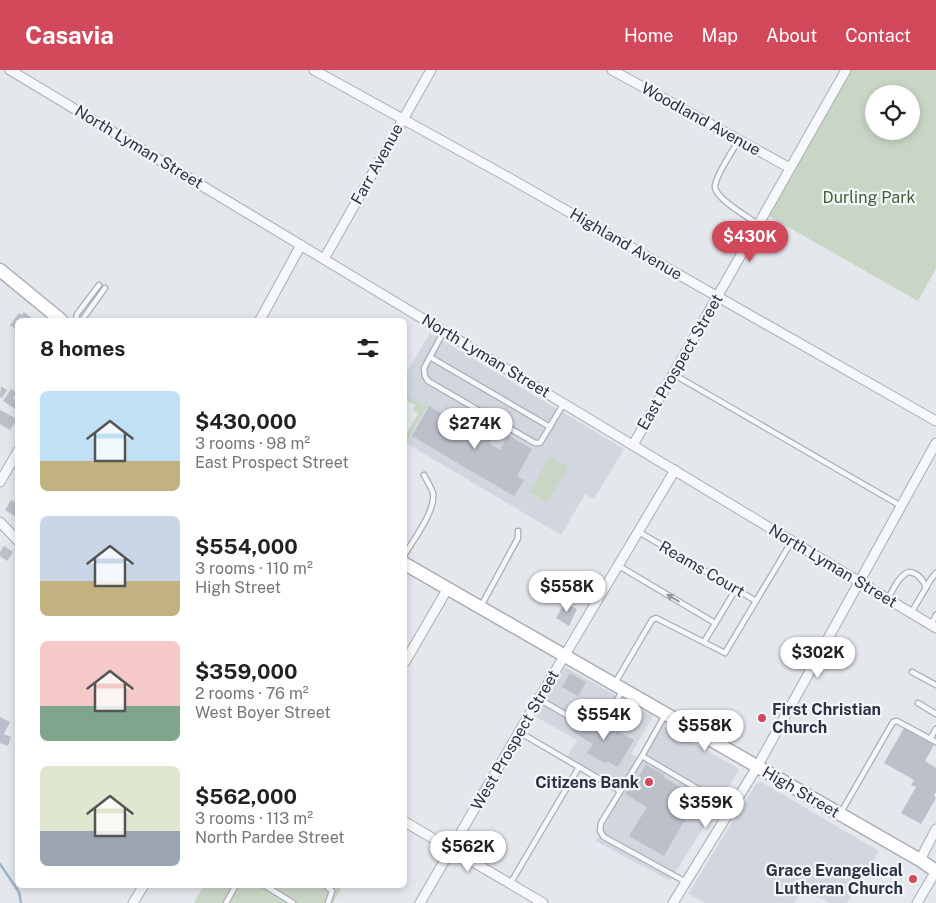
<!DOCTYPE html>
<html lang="en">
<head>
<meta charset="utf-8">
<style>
	body { margin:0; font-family:"Public Sans",sans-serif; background:#f2f2f2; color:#222; height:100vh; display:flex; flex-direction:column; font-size:19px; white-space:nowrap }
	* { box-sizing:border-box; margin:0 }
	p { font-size:16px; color:#767676 }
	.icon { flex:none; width:28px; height:28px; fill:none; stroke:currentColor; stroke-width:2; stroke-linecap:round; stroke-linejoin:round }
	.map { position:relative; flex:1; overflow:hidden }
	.panel { position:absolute; left:15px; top:248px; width:392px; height:570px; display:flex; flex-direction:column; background:#fff; border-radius:8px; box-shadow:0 2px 8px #0003 }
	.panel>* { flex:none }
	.controls { position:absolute; left:865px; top:15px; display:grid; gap:10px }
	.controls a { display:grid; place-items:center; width:55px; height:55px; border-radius:50%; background:#fff; box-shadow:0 2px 8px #0003; font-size:25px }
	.price { position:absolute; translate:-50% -42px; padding:0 11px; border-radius:18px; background:#fff; color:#222; font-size:16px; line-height:32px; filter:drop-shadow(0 1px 2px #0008) }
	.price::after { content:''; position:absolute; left:50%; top:30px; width:15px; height:11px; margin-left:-8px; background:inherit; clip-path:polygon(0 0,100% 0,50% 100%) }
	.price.current { background:#d1495b; color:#fff }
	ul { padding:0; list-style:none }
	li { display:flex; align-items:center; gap:15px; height:125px; padding:0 25px }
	li span { display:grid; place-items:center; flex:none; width:140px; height:100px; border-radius:8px; color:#555 }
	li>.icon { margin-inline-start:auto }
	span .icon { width:60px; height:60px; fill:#fffc; stroke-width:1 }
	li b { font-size:21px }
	h2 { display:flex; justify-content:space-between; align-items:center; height:60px; padding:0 25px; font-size:21px }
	header { display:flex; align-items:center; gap:30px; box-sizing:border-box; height:70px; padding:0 25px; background:#d1495b; color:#fff }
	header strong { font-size:24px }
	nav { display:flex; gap:28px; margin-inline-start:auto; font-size:18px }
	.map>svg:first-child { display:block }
	.built { fill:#d2d6de }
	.green { fill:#c9d6c5; fill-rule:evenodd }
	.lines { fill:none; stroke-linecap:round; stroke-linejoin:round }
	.stream { stroke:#9fb4cc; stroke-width:2.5 }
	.building { fill:#bbc0ca }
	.lane-casing { stroke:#a9aeb7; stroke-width:7 }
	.street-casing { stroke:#a9aeb7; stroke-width:11 }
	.secondary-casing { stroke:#a9aeb7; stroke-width:15 }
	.lane { stroke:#f7f8fa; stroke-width:4.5 }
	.street { stroke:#f7f8fa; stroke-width:9 }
	.secondary { stroke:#fff; stroke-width:12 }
	.oneway { fill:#9196a0 }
	.poi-dot { fill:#d1495b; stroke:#f4f6f9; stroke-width:2 }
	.labels { text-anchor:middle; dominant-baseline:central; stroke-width:4.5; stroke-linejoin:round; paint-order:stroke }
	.street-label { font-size:16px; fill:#2b3445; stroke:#f4f6f9 }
	.park-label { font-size:16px; fill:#3f6138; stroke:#f4f6f9 }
	.poi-label { font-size:16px; font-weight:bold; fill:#2b3445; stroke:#f4f6f9; text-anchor:end }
</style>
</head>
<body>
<header>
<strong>Casavia</strong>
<nav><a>Home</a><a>Map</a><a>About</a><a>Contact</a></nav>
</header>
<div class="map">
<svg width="936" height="833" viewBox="0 0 936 833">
	<rect width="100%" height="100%" fill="#e4e7ec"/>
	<g class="built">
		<path d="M430,263l194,116 -30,50 -9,-5 -24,41 -155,-92 21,-35 -22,-13v-20z"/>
		<path d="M565,597l88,49 -22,38 12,6 20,-34 73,41 3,3 -69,111 -74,-40 27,-50 -56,-34 10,-17 -41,-23z"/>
		<path d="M761,712l118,69 -32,52h-17l-27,-14 -9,14h-89l-17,-9 68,-110z"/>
	</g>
	<g class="green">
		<path d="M850,0h86v198l-18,33 -151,-86zM874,24h37v37h-37z"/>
		<path d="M405,325l22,12 -22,37v-8l13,-22 -5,-4 2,-5 -10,-5z"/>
		<path d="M550,386l18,11 -21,35 -18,-10z"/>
		<path d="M204,815h139l-10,18h-139z"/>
	</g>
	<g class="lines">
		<path class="stream" d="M0,794l19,28 2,11"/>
	</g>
	<g class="building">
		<path d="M24,242l10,8h-16v11l-8,-6 9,-12 3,2z"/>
		<path d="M1,316l6,4 -5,8 -2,-1z"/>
		<path d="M11,319l6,4 -4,5 5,3 -3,8 -12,-8z"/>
		<path d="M429,336l42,25 2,-4 19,11 -3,5 11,7 8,-15 24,14 -15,27 7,4 -10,16 -102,-60z"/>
		<path d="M0,340l17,9 -7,11 -10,-6z"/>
		<path d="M11,430l7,5v13l-13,-8z"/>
		<path d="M4,476l9,6 -6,9 -7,-5v-4z"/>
		<path d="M567,518l8,5 -3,5 -8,-5z"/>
		<path d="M566,529l6,4 -1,3 6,3 -8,17 -13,-8z"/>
		<path d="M570,603l16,9 -8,14 -16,-9z"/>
		<path d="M0,647l10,5 -6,12 7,3 -3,9 -8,-3z"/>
		<path d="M582,647l9,5 2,-4 41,22 -16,27 -11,-6 -1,3 -19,-11 6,-9 -20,-12z"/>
		<path d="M904,658l30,17 -9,16 11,7v24l-2,3 2,3 -15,26 -20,-11 15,-26 -5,-2 3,-5 -30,-17z"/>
		<path d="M646,695l18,10 -1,2 35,20 -34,59 -35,-20 18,-29 -22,-13 4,-6 4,2 8,-13 -2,-1z"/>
	</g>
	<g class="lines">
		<defs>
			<g id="lane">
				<path d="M739,70c-6,10 -23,35 -24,46 -1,12 33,31 43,38"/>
				<path d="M99,215l-22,29 -1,6h6l23,-32"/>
				<path d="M444,261l-20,37 1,8 3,5 107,62h5l24,-40"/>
				<path d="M430,287l120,70"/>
				<path d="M673,304l228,132"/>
				<path d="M639,462l117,69 36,-60"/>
				<path d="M405,484c9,-15 31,-44 28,-61 -2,-6 -6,-12 -9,-18"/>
				<path d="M619,496l96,57"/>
				<path d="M888,529c5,-9 11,-24 21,-27 9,1 14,7 17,16"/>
				<path d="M481,536l37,-68v-7"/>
				<path d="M911,543l20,-34 5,-6"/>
				<path d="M931,555l5,-10"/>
				<path d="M704,572l32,-53"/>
				<path d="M912,602l24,13"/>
				<path d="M615,613l37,-63 4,-2 69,35 31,-52"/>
				<path d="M539,629l31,18 5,-1 11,-7 17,8 3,-1 4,-3 12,-22"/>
				<path d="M918,633l18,11"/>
				<path d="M665,645l-23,41 90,53"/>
				<path d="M519,662l101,59"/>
				<path d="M930,669l6,-10"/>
				<path d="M642,686l-41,67 -1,8 4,6 82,45"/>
				<path d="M840,744l53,-92 4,-1 39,21"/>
				<path d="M510,814l69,-117"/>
				<path d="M264,815l29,18"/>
				<path d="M325,815l7,6 -4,12"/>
				<path d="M226,833l10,-18"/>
			</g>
			<g id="street">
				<path d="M10,0l926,558"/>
				<path d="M314,0l190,105 432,246"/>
				<path d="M612,0l178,98"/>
				<path d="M324,189l107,-189"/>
				<path d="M260,250l41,-75"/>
				<path d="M633,375l213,-375"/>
				<path d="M0,412l18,-31"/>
				<path d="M0,452l18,19"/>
				<path d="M405,592l43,-74"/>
				<path d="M405,752l138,81"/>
				<path d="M920,790l16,-31"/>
				<path d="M133,833l11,-18"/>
				<path d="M420,833l99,-171 156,-262"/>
				<path d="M673,833l84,-136 179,-324"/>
				<path d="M917,833l19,-32"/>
			</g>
			<g id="secondary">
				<path d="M0,200l61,50"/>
				<path d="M405,494l515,296 16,11"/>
			</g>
		</defs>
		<use href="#lane" class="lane-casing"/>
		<use href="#street" class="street-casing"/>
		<use href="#secondary" class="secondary-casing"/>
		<use href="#lane" class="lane"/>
		<use href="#street" class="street"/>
		<use href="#secondary" class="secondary"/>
	</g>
	<defs><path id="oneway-solid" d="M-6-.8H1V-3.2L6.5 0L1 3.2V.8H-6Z" transform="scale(1.25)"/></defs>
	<use class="oneway" href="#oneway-solid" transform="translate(673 528) rotate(-149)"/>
	<g class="poi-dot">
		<circle cx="762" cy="648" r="5"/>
		<circle cx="649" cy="712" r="5"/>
		<circle cx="913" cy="809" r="5"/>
	</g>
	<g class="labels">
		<g class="street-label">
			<text transform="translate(701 49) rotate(29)">Woodland Avenue</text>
			<text transform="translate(139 77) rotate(31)">North Lyman Street</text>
			<text transform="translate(377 94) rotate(-61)">Farr Avenue</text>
			<text transform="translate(626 174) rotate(30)">Highland Avenue</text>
			<text transform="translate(486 286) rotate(31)">North Lyman Street</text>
			<text transform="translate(680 292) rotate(-60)">East Prospect Street</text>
			<text transform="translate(833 496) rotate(31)">North Lyman Street</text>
			<text transform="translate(702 499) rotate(30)">Reams Court</text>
			<text transform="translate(515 670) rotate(-60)">West Prospect Street</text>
			<text transform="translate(801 722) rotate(30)">High Street</text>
		</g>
		<g class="park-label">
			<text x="869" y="127">Durling Park</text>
		</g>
		<g class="poi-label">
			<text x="772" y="639" text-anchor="start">First Christian<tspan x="772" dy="18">Church</tspan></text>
			<text x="639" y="712">Citizens Bank</text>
			<text x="903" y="800">Grace Evangelical<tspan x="903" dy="18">Lutheran Church</tspan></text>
		</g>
	</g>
</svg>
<div class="controls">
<a><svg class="icon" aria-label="locate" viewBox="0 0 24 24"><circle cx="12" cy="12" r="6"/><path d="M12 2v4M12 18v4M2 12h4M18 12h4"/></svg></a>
</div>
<b class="price current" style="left:750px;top:193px">$430K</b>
<b class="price" style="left:475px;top:380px">$274K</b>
<b class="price" style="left:567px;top:543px">$558K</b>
<b class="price" style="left:818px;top:609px">$302K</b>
<b class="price" style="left:604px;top:671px">$554K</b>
<b class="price" style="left:705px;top:682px">$558K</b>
<b class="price" style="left:706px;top:759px">$359K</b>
<b class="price" style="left:468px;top:803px">$562K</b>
<section class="panel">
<h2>8 homes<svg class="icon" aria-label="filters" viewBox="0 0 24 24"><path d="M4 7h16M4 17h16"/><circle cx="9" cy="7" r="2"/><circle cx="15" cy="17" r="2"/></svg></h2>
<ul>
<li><span style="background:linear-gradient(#bfe0f5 70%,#c2b280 0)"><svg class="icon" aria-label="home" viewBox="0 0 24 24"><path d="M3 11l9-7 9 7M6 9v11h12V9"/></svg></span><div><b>$430,000</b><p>3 rooms · 98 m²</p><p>East Prospect Street</p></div></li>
<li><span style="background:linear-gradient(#c9d6e8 65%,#c2b280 0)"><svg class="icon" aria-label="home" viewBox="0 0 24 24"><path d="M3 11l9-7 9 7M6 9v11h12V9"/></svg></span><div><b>$554,000</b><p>3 rooms · 110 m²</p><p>High Street</p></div></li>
<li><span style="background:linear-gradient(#f6c9c9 65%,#7fa58c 0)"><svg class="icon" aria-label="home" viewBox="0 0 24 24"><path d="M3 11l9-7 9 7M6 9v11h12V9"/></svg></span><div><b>$359,000</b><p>2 rooms · 76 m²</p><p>West Boyer Street</p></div></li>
<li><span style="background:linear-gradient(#dfe7d0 65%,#9aa5b1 0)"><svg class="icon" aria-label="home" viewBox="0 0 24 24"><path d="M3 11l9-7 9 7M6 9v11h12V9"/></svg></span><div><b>$562,000</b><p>3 rooms · 113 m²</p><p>North Pardee Street</p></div></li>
</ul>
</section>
</div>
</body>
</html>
